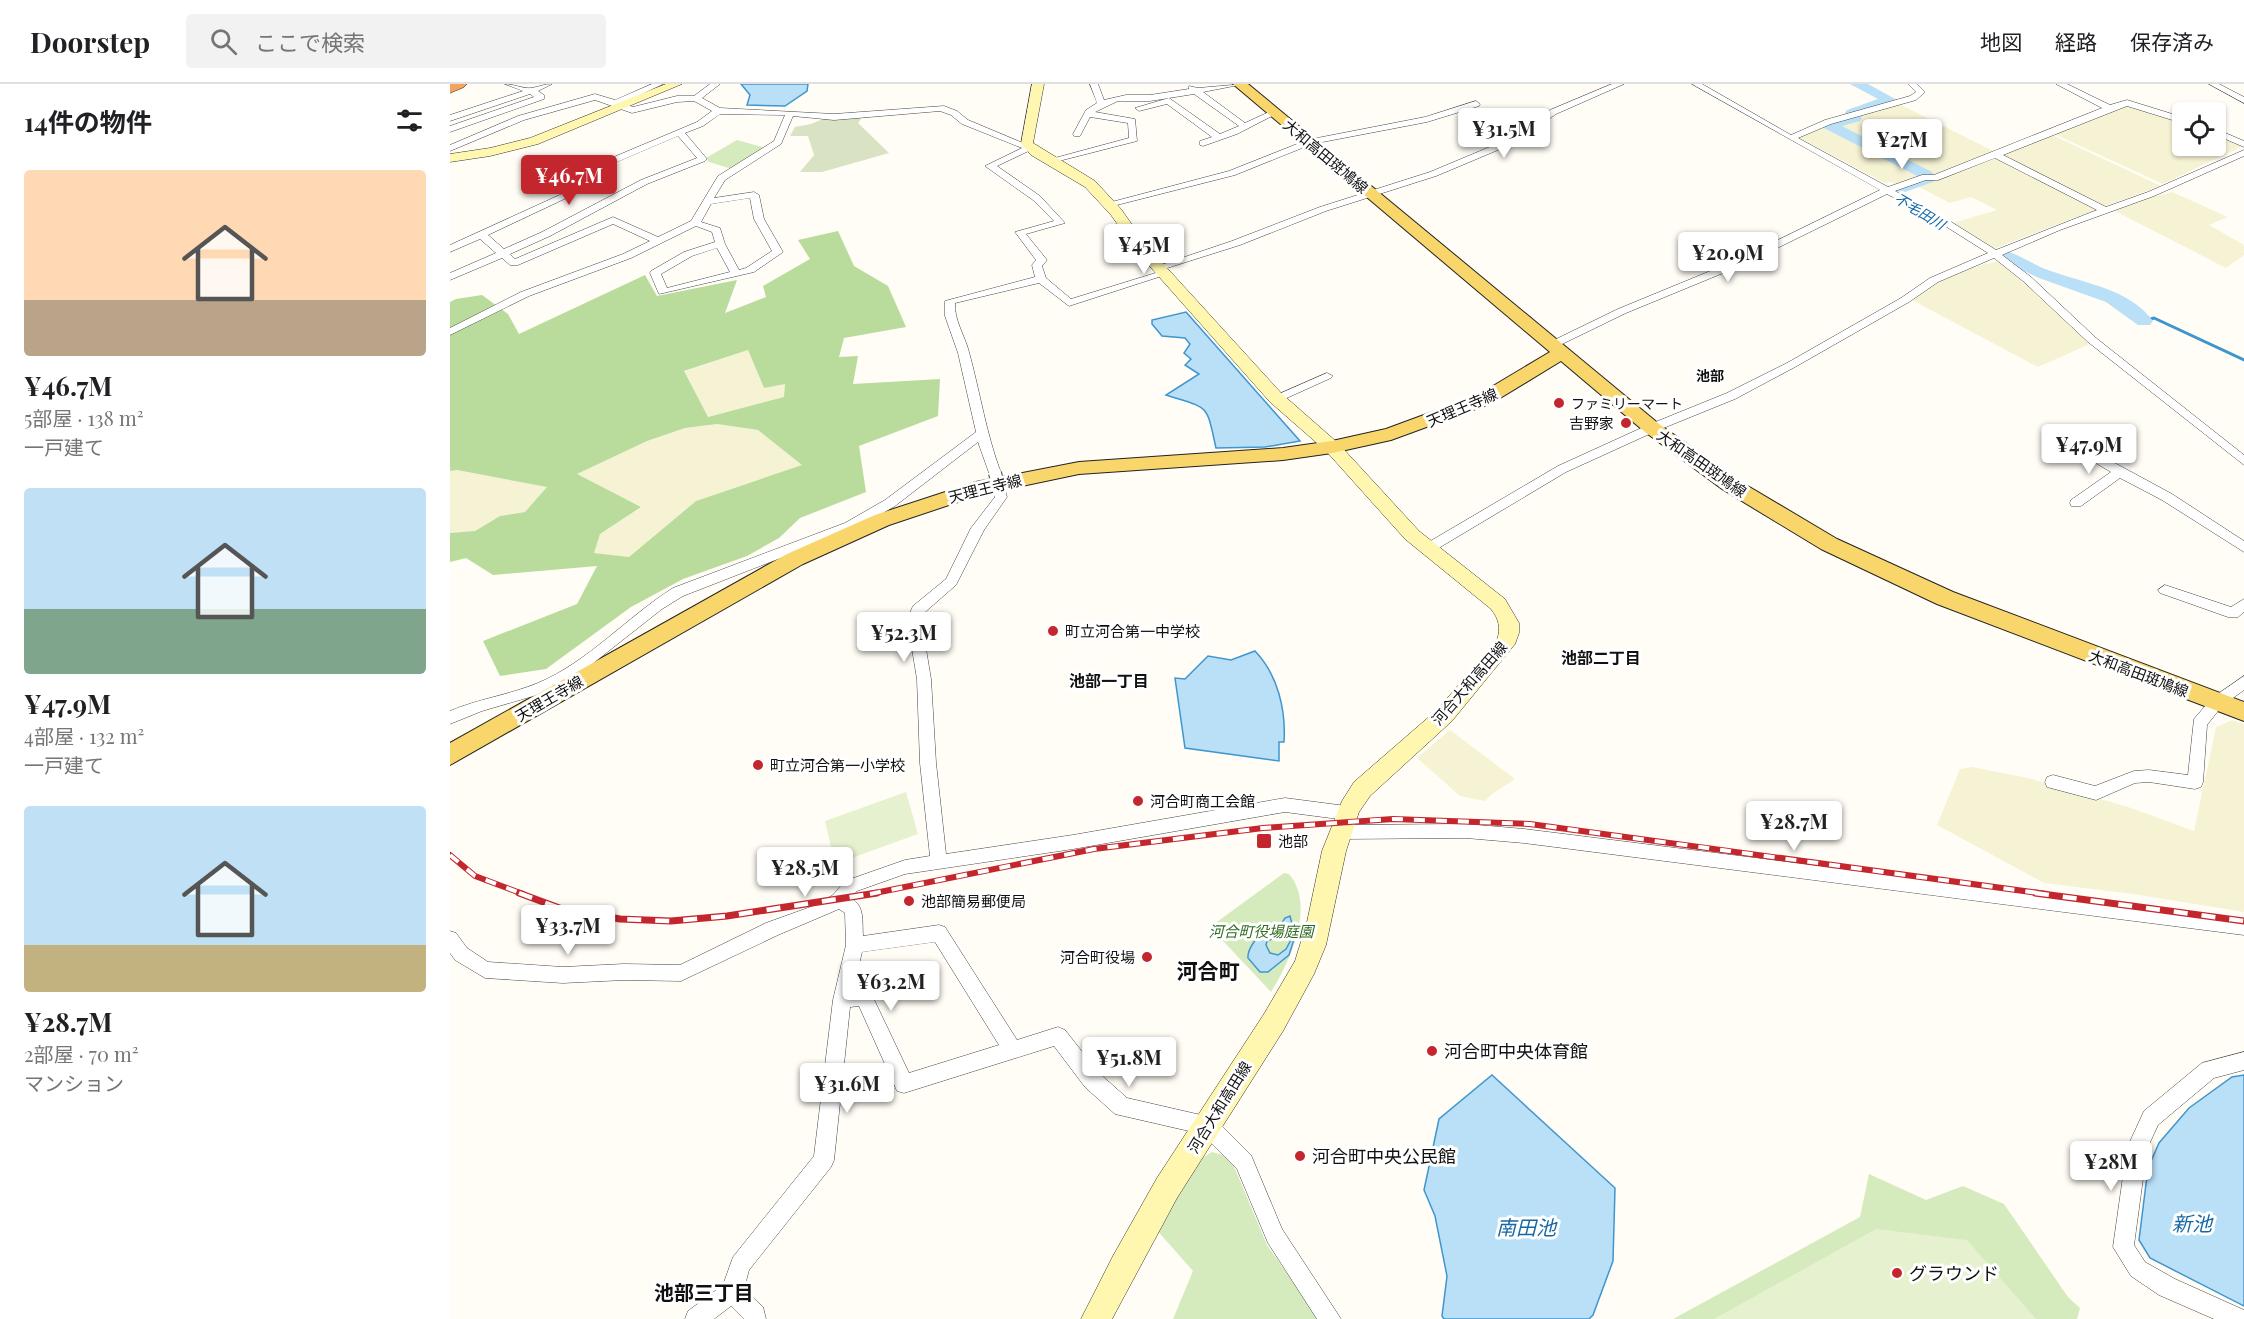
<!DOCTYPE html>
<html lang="ja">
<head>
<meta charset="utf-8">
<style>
	body { margin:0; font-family:"Playfair Display","Noto Sans JP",serif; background:#f2f2f2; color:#202124; height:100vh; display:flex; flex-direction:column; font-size:22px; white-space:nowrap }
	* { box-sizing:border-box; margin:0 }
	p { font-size:20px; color:#757577 }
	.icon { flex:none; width:33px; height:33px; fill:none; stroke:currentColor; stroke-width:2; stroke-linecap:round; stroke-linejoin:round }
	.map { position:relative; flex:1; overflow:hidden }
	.details { display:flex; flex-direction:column; background:#fff; width:450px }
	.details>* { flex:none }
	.tools { position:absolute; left:1722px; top:18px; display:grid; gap:12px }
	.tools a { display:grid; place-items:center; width:54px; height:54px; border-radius:6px; background:#fff; box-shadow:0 2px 4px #0004; font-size:30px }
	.price { position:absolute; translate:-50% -51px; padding:0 14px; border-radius:6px; background:#fff; color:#222; font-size:20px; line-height:39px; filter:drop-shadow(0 2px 3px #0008) }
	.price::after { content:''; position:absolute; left:50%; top:36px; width:18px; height:14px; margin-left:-9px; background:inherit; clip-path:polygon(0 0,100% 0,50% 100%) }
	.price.selected { background:#c4262e; color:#fff }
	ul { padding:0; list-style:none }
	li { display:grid; align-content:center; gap:12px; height:318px; padding:0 24px }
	li span { display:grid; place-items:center; height:186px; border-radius:6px; color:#555 }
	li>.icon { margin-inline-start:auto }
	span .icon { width:108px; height:108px; fill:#fffc; stroke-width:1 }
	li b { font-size:26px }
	h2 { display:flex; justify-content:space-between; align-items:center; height:72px; padding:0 24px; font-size:26px }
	header { display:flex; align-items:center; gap:36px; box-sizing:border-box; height:84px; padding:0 30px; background:#fff; border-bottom:2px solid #e0e0e0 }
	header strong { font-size:28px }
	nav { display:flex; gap:33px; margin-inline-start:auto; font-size:21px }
	.search { width:420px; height:54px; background:#f2f2f2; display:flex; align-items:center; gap:15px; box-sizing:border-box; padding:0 21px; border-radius:6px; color:#757577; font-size:22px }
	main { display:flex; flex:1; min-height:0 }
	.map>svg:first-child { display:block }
	.farmland { fill:#f6f3d4 }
	.green { fill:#d5ebbd }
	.forest { fill:#b9dc9c; fill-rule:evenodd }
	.cemetery { fill:#d9e3c4 }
	.pitch { fill:#e6f2cf }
	.water { fill:#b9e0f7; stroke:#3f96cf; stroke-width:1.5; fill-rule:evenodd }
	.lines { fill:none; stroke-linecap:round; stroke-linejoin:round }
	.stream { stroke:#3f96cf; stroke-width:3 }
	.river { fill:#b9e0f7; fill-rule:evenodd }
	.street-casing { stroke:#444; stroke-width:1 }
	.secondary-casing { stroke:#333; stroke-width:1 }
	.primary-casing { stroke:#222; stroke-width:2 }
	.highway-casing { stroke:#222; stroke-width:1 }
	.street { fill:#fff; fill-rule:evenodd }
	.secondary { fill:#fff6b0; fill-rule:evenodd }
	.primary { fill:#f9d66b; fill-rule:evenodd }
	.highway { fill:#f5a25d; fill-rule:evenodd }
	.rail-far1-casing { stroke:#c4262e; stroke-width:6 }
	.rail-casing { stroke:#c4262e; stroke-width:7 }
	.rail-far1 { stroke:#fff; stroke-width:4; stroke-dasharray:11; stroke-linecap:butt }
	.rail { stroke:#fff; stroke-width:4.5; stroke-dasharray:14; stroke-linecap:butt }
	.street-bridge-casing { stroke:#444; stroke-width:14; stroke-linecap:butt }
	.street-bridge { stroke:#fff; stroke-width:12 }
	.poi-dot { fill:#c4262e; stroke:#fff; stroke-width:2 }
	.labels { text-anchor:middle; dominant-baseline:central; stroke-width:6; stroke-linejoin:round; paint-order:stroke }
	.far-water-label { font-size:14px; font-style:italic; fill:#1768a6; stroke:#fff }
	.far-neighbourhood-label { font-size:14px; font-weight:bold; fill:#111; stroke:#fff }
	.far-poi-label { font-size:14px; fill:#111; stroke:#fff; text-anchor:start }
	.street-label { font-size:15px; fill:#111; stroke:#fff }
	.poi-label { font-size:15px; fill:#111; stroke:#fff; text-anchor:start }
	.park-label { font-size:15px; font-style:italic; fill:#2f6b1f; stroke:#fff }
	.neighbourhood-label { font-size:16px; font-weight:bold; fill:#111; stroke:#fff }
	.near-poi-label { font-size:18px; fill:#111; stroke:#fff; text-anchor:start }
	.near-water-label { font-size:20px; font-style:italic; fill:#1768a6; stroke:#fff }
	.near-neighbourhood-label { font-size:20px; font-weight:bold; fill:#111; stroke:#fff }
	.district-label { font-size:21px; font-weight:bold; fill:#111; stroke:#fff }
</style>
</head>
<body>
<header>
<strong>Doorstep</strong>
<div class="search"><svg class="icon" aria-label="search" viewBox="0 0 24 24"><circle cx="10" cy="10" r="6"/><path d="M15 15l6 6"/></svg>ここで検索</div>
<nav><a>地図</a><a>経路</a><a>保存済み</a></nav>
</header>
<main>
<section class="details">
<h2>14件の物件<svg class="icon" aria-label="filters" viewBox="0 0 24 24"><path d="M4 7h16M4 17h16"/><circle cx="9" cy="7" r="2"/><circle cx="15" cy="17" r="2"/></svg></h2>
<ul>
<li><span style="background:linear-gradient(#ffd9b3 70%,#b9a48a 0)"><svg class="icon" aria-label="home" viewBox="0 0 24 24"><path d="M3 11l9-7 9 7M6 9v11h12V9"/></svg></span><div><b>¥46.7M</b><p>5部屋 · 138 m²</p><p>一戸建て</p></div></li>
<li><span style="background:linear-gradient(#bfe0f5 65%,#7fa58c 0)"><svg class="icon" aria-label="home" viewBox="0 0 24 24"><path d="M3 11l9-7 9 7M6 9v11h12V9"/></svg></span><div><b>¥47.9M</b><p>4部屋 · 132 m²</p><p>一戸建て</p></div></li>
<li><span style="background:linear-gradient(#bfe0f5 75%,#c2b280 0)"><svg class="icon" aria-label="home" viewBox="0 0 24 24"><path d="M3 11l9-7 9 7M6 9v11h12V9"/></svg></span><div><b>¥28.7M</b><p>2部屋 · 70 m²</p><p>マンション</p></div></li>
</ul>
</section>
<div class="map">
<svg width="1794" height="1235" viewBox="0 0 1794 1235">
	<rect width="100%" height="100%" fill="#fffdf5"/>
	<g class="farmland">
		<path d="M1447,19l98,49 -62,23 -12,1 -25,8 -6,-2 -5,1 -87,-46 31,-13z"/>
		<path d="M1676,21l56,16v25h34v-12l27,12 -80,38 -111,-51z"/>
		<path d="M1600,50l111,52 -58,21 -102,-51z"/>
		<path d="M1545,74l103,51 -105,40 -40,-26 44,-13 -26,-13 -21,6 -31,-16 13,-8z"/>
		<path d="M1722,108l56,25 -19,8 35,20v10l-18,13 -111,-57 25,-11z"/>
		<path d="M1549,177l46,39 45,44 -52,23 -128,-68 27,-17 24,-12z"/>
		<path d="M298,266l16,38 21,-5 -1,15 -77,19 -24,-45z"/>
		<path d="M267,340l41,6 45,35 -107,36 -67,56 -36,-4 7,-19 41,-27 -65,-33 71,-33 38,-13z"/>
		<path d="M7,386l91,17 -23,25 -25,4 -25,15 -25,2v-62z"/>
		<path d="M1782,636l12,4v188l-111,-18 -89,-11 -107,-58 23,-56 12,-2 56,11 100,29 66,24 22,-104z"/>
		<path d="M1000,646l65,49 -23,15 -7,7 -25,-5 -43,-38z"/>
	</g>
	<g class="green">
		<path d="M287,56l29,8 -34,21 -23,-7 -3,-4z"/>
		<path d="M834,789l5,1c27,32 1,87 -18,118l-61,-65z"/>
		<path d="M762,1068l18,5 37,88 52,74h-146l20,-48 -38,-43 39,-65z"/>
		<path d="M1419,1090l57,26 37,-14 41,18 64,93 12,11 -3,11h-404l187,-102z"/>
	</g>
	<path class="forest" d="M388,147l16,35 34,20 18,41 -62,11 -5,19 19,-1 -5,28 87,-5 -2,37 -79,30 7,46 -66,26 -21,20 -32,18 -64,23 -52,28 -85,62 -46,7 -17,-35 94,-37 20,-38 -104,9 -27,-17 -16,4v-29l25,-2 25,-15 25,-4 22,-25 -90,-17 -7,1v-169l6,-3 26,-4 26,19 11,20 126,-59 12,21 80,-16 -12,33 41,-16 -3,-11 47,-27 -12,-19zM298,266l16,38 21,-4 -1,13 -76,20 -24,-46zM267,340l41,6 44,35 -106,36 -67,56 -35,-4 6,-19 41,-27 -64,-33 70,-33 38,-13z"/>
	<path class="cemetery" d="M408,32l3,3 -3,4 31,30 -67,19h-22l14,-17 -6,-19h-18l5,-9 16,-3 17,-7z"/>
	<g class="pitch">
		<path d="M456,708l12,42 -83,30 -10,-43z"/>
		<path d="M1426,1145l91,11 69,79h-322z"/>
	</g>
	<g class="water">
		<path d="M291,0h67l-1,7 -22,15 -38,-1 3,-10z"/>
		<path d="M736,228l114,129 -35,6 -49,1c-10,-45 -6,-39 -50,-53l33,-21 -14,-9 6,-6 -7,-6 6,-9 -5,-6 -23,-2 -10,-12v-4z"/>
		<path d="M805,567c23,24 31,59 29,91h-5v19l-94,-13 -10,-70 10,1 23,-23 23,4z"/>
		<path d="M840,832l5,20 -6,19 -21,17h-8l-12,-14c-1,-8 10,-25 19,-27 3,-1 7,-1 10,-1l8,-12zM836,849l6,5 -6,11 -8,6 -8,-2 -4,-8 1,-4z"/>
		<path d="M1042,991l123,113 -2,73 -20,54 -4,4h-145l-2,-3 5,-40 -12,-60 -11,-26 15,-71z"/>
		<path d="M1794,991v231l-94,-48 -11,-18 9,-72 11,-25 30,-35 43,-31z"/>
	</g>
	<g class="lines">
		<path class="stream" d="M1694,237l10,-3 90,42"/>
		<g class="river">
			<path d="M1400,0h18l29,16 -2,3 -35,12 2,3 -2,3 -18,5 90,46 4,7 -3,3 -31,11 -5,-2 -3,-3 3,-3 22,-8 -95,-49 -2,-3 2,-3 23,-6 -2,-3 2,-3 31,-11z"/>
			<path d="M1550,165c17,4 32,15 48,21 34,13 81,18 105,51l-3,4h-12l-32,-23 -67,-24 -45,-21 -2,-3z"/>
		</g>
		<defs>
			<g id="street">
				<path d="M55,0c8,0 19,5 26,4 8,-1 13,-4 21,-4l-14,7 6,4v4l-94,33v-6l84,-29 -4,-3 -80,27v-6l73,-24z"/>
				<path d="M202,0h11l-40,19 10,4 44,-11h17l16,-12h10l-18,14 18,10 114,6 110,-8 13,5 11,9 67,28 -38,18 43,30 25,27 -39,11 21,26 -5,6 4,12 25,21 91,-28 9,2 -102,33 -30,-23 -84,20c-1,17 10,33 14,49 11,40 17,81 32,121l-2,3 -4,1 -6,-4 -11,-31 -83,64 -40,23 -172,67 -21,13 -80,63 -35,20 -65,19 -32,13v-13c28,-12 59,-16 88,-28 50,-21 89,-66 135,-95l172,-65 40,-23 91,-68 -18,-79 -13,-37v-15l90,-24 -3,-12 4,-5 -21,-28 39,-11 -21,-21 -48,-34 37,-18 -60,-24 -11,-9 -11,-4 -106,9 -41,-4 -12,28 -56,36 -11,18 40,-6 5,3 5,24 19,33 -29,20 -95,22 -9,-21 1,-2 33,-19 31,-10 -3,-10 -16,-6 -65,32 -102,38 -79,39v-7l71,-36 102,-38 27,-13 -37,-17 -95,41h-8l-8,-7 -52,22v-7l46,-20 -16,-14 -30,13v-7l114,-52 -12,-6v-4l145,-61 15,-11 -18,-10 -17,1 -45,11 -37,-13 -71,20 -74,31v-6l68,-29 77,-22 20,6zM270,30l65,1 -11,26 -56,35 -27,45 -33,16 -45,-20 -98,42 -5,-5 40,-18 97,-52 58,-23 2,-2 -22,-26 18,-7zM228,52l19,22 -56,22 -99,52 -38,17 -16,-14 89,-42 -14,-8zM300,114l4,21 18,32 -26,17 -7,2 -14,-26 -5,-16 -19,-6 10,-18zM267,164l13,24 -63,16 -6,-14 31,-18z"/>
				<path d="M640,0h8l6,16 22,-5h24l39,-6v-3l9,2 46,-4 -41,8 42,31 26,-12 7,2 -41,21 -34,12 -3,-1v-4l12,-4 -45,-33 -28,7 -4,-3 34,-10 51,36 19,-8 -45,-32 -44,7h-32l-23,11 40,7 2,22 -86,22v-4l78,-21 -1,-15 -38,-6 -10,19h-6l-1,-2 13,-24 11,-7z"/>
				<path d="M1162,0h12l-68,30 -39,28 -81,34 -110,35 -86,34 -76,24 -9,-2 77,-26 88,-34 110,-35 81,-34 39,-28z"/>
				<path d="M1242,0h10l89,51 34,-15 85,-24 6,-4 -8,-8h9l8,8 -9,8 -85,24 -33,14 90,49 34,-12h12l168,-67 -46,-24h11l43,21 17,-5 55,17v6l-55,-17 -124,49 103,52 42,-15 96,-42v6l-90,40 -94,34 -58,25 29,22 65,61 148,117v10l-156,-123 -65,-61 -29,-23 -56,24 -29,20 -114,65 -60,32 -79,32 -90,41 -134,80h-10l-2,-3 2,-3 136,-80 90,-41 79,-32 60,-30 114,-65 29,-20 58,-25 -46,-29 -55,-30 -142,70 -119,49 -70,34h-8v-4l70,-34 119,-49 143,-70zM1545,74l102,52 -101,40 -48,-30 -53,-29 31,-11h12z"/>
				<path d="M1759,0h10l25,13v6z"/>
				<path d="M1026,17l4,3 -1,2 -52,16 -115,22 -77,31 -126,32 -5,-3 125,-33 78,-31 118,-23z"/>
				<path d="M1766,45l28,12v6l-28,-12z"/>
				<path d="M877,289l6,3 -2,2 -51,23 -4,1 -6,-4z"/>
				<path d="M1626,358l96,52 72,47v11l-82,-52 -42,-22 -39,28h-10l-1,-3 1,-3 40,-28 -39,-23v-6z"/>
				<path d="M550,405l5,1 2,7 -23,33 -28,55 -32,28 -3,6 10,60 5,84 10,91 127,-19 212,-37 61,8 6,2 2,5 -2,5 -6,2 -61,-8 -212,37 -168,25 -48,17 -6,7c14,9 11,22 12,38l76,-11 6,2 72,113 41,-13 7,3 34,43 28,25 87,20 37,37 31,74 59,90h-24l-49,-76 -31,-74 -35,-35 -87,-20 -30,-27 -31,-41 -150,47 -7,-2 -38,-85 -9,1 -16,153 -3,7 -82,103 -5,19 19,18 3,12h-22l-13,-13 -17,13h-29l3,-8 35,-26 10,-28 81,-101 19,-156 13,-55 -1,-32 -6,-4 -61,26 -97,46 -57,-1 -61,3 -78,-5 -30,-18 -5,-7v-22l6,2 11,15 21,14 75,5 61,-3 56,1 86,-42 50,-18 17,-10 12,-14 60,-21 25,-4 -10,-93 -3,-84 -10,-60 6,-13 33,-27 25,-51 24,-31v-7zM485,858l64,103 -90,28 -39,-82 -6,-3 -11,2 9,-38z"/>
				<path d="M1715,501l66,22 13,-8v13l-6,5h-10l-68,-24 -2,-3z"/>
				<path d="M1794,592v14l-22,16 -15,19 -4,57 -2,5 -6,2 -46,-7 -14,1 -39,17 -49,-13 -2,-5 2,-5 6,-2 42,11 39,-15 15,-1 39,5 6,-56 18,-21z"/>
				<path d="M1016,740l58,5 720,90v16l-720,-92 -58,-5 -125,1 -6,-2 -2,-5 2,-5 6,-2z"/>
				<path d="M1794,968v18l-30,8 -56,47 -11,24 -13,96 11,17 30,17 69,31v9h-30l-55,-24 -28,-19 -18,-29 14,-99 17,-37 58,-48z"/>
			</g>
			<g id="secondary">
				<path d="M216,0h16l-144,60 -48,12 -40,6v-8l40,-6 40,-10z"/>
				<path d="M582,0h12l-11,59 62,38 26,28 26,37 135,148 56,49 81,88 86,68 14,24v10l-4,11 -63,77 -82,75 -11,16 -13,39 -20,94 -12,29 -31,57 -106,167 -65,121h-31l32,-63 44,-78 107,-164 31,-53 12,-39 15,-71 20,-50 12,-19 84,-73 59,-69c4,-12 2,-21 -6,-31l-86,-70 -79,-88 -56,-49 -133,-150 -26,-37 -26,-28 -54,-32 -10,-11z"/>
			</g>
			<path id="primary" d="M783,0h15l411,340 77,55 101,60 116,53 291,110v19l-307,-117 -116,-55 -99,-60 -77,-57 -84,-71 -69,42 -101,37 -59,13 -49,7 -204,14 -100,21 -90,30 -86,39 -353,201v-22l337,-189 88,-39 101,-33 103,-20 204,-14 49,-7 54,-12 92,-34 72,-43z"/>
			<path id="highway" d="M0,0h17l-3,3 -14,6z"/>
		</defs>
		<use href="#street" class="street-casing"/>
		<use href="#secondary" class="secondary-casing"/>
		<use href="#primary" class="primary-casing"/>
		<use href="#highway" class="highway-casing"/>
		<use href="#street" class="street"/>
		<use href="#secondary" class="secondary"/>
		<use href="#primary" class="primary"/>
		<use href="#highway" class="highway"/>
		<defs>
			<g id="rail-far1">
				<path d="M0,771l25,21 48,18"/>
				<path d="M420,810l224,-45 169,-21 130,-9 137,5 516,70"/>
			</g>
			<g id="rail">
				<path d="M69,809l43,16 58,10 51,2 56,-5 150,-23"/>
				<path d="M1585,809l209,28"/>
			</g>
		</defs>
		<use href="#rail-far1" class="rail-far1-casing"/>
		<use href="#rail" class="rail-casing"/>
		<use href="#rail-far1" class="rail-far1"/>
		<use href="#rail" class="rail"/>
		<defs>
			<path id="street-bridge" d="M545,389l5,20"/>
		</defs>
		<use href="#street-bridge" class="street-bridge-casing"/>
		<use href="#street-bridge" class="street-bridge"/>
	</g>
	<g class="poi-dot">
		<circle cx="1109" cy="319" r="6"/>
		<circle cx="1176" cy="339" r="6"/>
		<circle cx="603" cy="547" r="6"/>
		<circle cx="308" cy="681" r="6"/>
		<circle cx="688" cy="717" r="6"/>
		<rect x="806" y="749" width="16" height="16" rx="3"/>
		<circle cx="459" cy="817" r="6"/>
		<circle cx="697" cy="873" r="6"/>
		<circle cx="982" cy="967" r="6"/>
		<circle cx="850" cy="1072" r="6"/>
		<circle cx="1447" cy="1189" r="6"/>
	</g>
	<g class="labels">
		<g class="far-water-label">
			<text transform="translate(1470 127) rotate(31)">不毛田川</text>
		</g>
		<g class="far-neighbourhood-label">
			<text x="1260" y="291">池部</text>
		</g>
		<g class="far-poi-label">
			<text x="1121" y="319">ファミリーマート</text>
		</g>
		<g class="street-label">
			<text transform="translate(876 72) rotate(40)">大和高田斑鳩線</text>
			<text transform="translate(1012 323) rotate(-23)">天理王寺線</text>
			<text transform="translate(1252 379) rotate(35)">大和高田斑鳩線</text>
			<text transform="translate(535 404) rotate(-14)">天理王寺線</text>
			<text transform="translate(1689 589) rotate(21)">大和高田斑鳩線</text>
			<text transform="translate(1019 599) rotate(-49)">河合大和高田線</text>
			<text transform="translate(99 614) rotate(-30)">天理王寺線</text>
			<text transform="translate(769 1023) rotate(-58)">河合大和高田線</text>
		</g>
		<g class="poi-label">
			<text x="1164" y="339" text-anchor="end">吉野家</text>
			<text x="615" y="547">町立河合第一中学校</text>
			<text x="320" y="681">町立河合第一小学校</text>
			<text x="700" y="717">河合町商工会館</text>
			<text x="828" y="757">池部</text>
			<text x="471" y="817">池部簡易郵便局</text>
			<text x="685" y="873" text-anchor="end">河合町役場</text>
		</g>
		<g class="park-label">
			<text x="811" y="847">河合町役場庭園</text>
		</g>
		<g class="neighbourhood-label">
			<text x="1151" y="573">池部二丁目</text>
			<text x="659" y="596">池部一丁目</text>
		</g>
		<g class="near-poi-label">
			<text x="994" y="967">河合町中央体育館</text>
			<text x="862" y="1072">河合町中央公民館</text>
			<text x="1459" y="1189">グラウンド</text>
		</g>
		<g class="near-water-label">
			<text x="1742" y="1138">新池</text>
			<text x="1076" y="1142">南田池</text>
		</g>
		<g class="near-neighbourhood-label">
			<text x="254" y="1207">池部三丁目</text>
		</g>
		<g class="district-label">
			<text x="758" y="886">河合町</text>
		</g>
	</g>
</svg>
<div class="tools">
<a><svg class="icon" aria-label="locate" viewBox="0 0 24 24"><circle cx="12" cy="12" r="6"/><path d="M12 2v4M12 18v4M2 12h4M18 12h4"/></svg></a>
</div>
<b class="price" style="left:1054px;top:75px">¥31.5M</b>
<b class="price" style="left:1452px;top:86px">¥27M</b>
<b class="price selected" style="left:119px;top:122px">¥46.7M</b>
<b class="price" style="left:694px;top:191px">¥45M</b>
<b class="price" style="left:1278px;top:199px">¥20.9M</b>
<b class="price" style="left:1639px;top:391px">¥47.9M</b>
<b class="price" style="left:454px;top:579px">¥52.3M</b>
<b class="price" style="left:1344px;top:768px">¥28.7M</b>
<b class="price" style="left:355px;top:814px">¥28.5M</b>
<b class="price" style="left:118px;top:872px">¥33.7M</b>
<b class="price" style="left:441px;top:928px">¥63.2M</b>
<b class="price" style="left:679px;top:1004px">¥51.8M</b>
<b class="price" style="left:397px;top:1030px">¥31.6M</b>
<b class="price" style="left:1661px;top:1108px">¥28M</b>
</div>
</main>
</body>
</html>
